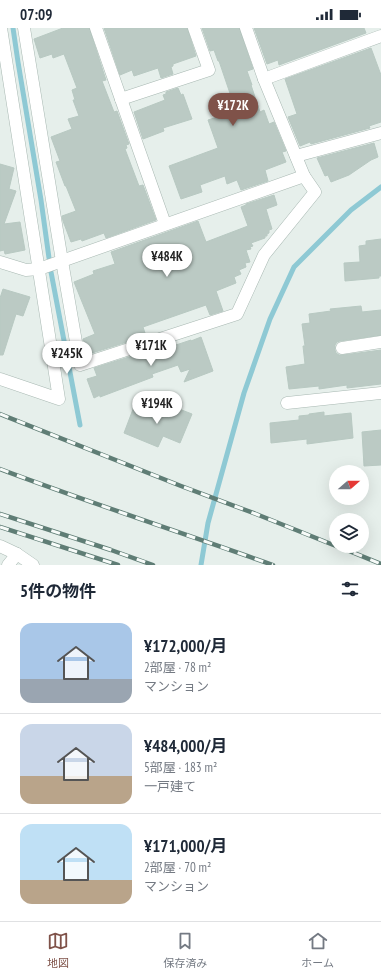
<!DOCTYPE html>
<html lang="ja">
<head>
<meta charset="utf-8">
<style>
	body { margin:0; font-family:"PT Sans Narrow","Noto Sans JP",sans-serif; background:#f2f2f3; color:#1f2937; height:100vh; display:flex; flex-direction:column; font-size:15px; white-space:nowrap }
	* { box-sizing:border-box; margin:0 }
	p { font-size:13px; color:#747a83 }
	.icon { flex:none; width:22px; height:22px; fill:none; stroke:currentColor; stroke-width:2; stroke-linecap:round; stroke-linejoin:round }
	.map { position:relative; height:537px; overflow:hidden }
	.details { display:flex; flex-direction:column; background:#fff; flex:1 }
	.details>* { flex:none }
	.needle { width:26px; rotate:70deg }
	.fabs { position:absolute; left:329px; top:437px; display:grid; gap:8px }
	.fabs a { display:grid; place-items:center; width:40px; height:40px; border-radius:50%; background:#fff; box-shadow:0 4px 16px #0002; font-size:20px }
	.price { position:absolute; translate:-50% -34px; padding:0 9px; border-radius:14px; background:#fff; color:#222; font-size:13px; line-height:26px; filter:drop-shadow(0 1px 2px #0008) }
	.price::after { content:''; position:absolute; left:50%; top:24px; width:12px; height:9px; margin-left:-6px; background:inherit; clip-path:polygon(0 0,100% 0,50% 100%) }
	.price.current { background:#7f5249; color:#fff }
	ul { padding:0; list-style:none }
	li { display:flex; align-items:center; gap:12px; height:100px; padding:0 20px }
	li+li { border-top:1px solid #e0e1e3 }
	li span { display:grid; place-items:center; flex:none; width:112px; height:80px; border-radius:12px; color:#555 }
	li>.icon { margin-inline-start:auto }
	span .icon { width:48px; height:48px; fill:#fffc; stroke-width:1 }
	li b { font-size:17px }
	h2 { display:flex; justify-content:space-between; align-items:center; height:48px; padding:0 20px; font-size:17px }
	.status { display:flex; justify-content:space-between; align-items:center; height:28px; padding:0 20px; background:#fff; direction:ltr }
	.status svg { height:11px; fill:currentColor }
	.tabs { display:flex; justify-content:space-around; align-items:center; height:56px; border-top:1px solid #e0e1e3; background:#fff; font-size:11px; color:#747a83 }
	.tabs a { display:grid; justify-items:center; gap:2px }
	.tabs .current { color:#7f5249 }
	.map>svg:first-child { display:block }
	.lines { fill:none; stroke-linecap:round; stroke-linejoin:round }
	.stream { stroke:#8ec9d4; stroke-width:5 }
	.building { fill:#bbcac4; stroke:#b8c9c2 }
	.minor-casing { stroke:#a8b8b2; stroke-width:13 }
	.minor { stroke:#fff; stroke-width:12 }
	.rail-casing { stroke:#5f7d75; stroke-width:4.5 }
	.rail { stroke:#f7fbf9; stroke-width:3; stroke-dasharray:9; stroke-linecap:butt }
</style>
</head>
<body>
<div class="status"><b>07:09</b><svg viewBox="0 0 49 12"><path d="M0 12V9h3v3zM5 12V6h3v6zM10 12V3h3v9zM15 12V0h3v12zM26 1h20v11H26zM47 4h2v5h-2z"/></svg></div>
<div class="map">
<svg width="381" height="537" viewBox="0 0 381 537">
	<rect width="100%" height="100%" fill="#e6efeb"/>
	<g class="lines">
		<g class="stream">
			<path d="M13,0l5,34 23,138 8,58"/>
			<path d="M51,244l29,153"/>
			<path d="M201,537l7,-42 36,-130 26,-74 24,-52 57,-57 30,-23"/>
		</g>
	</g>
	<g class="building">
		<path d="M63,0h26l17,52 -4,1 12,31 3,-1 12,33 -3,1 1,3 -2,1 14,37 4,-1 13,35 -50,18 -2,-5 -22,8 -1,-2 -10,3 -8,-21 -1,-5 14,-5 -10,-25h-1l-9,-24 4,-1 -9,-24 21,-8 -4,-10 11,-3 -6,-16h2l-3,-10 5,-2 -13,-34 -11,4 -1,-4 -12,4 -6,-19z"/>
		<path d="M104,0h83l9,28 -23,8v2l-2,1 2,7 -12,4 -3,-10 -24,8 -2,-6 -12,5z"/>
		<path d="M202,0h37l14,41 -6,2 5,14h-1l9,27 4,-2 5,14 5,-2 12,29 -4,1 4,10 -21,8 3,11 -27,9 -4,-10 -10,4 -2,-8 -25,9 2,7 -21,7 -12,-33 49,-18 -10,-28 28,-9 -17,-50h-1l-4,-11 -4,1z"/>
		<path d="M254,0h110l2,5 -87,32 -1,-5 -11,4z"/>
		<path d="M371,20l10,27v47l-12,4 1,2 -59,16 -1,-2 -10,4 -12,-29 9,-3 -12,-35z"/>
		<path d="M178,60l3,7 2,-1 9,25 -29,9 1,3 -21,8 -9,-27 31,-12 -2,-5 3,-1v-2z"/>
		<path d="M374,115l4,14 -7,3 -22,15 -18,7 -3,-7 -3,1 -8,-18z"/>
		<path d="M0,136l14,4 -5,21 7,2 -12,33 16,-2 5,28 -20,4 -1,-4 -4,1z"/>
		<path d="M274,167l3,10 -11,4 6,20 -3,1v3l-2,1v2h-2v2l-14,5 2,3 -3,1 1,2 -5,1 4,12 -5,1 1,4 -7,3 2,4 -7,3 2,6 -20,8 7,20 -13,4 -4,-10 -63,22 3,9 -57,18 -6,-15 12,-5 -21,-52 20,-8 -1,-3 22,-7 -4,-12 87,-31 8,21 42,-16 -7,-19 5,-2v-1z"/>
		<path d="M381,211v37h-2v2l-34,3 -1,-18 16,-1 -1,-16 7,-1v-4z"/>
		<path d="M3,261l27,8 -7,19 -7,-2 -13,41h-3v-57z"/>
		<path d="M361,278l1,6 19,-2v25l-41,6 -3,1 -2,3v5l1,3 3,2h4l38,-5v34l-34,4v-3l-28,4v-3l-30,3 -3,-22 19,-3 -2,-18h2l-3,-22 8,-1 -1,-9 22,-3 -1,-2z"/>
		<path d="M201,309l12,34 -29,11 6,-13 -9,3 -3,-7 -26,9 1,3 -53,20v-2l-6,3 -7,-19 10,-3 -3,-8 57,-18 2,3 20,-8v1l18,-6v1z"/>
		<path d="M135,376l34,14 5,-11 18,7 -12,29 -17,-7 -5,11 -34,-14z"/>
		<path d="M324,384v4l27,-3 2,25 -46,6v-5l-36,4 -1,-20 29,-3v-4l10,-1v-1z"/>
		<path d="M381,402v35l-17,1 -2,-34z"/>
	</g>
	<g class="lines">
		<defs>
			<g id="minor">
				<path d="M24,0l38,233 18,104 157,-51 27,-59 51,-63 -11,-16"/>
				<path d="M96,0l69,196"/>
				<path d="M264,51l117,-43"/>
				<path d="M121,71l88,-29 -15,-42"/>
				<path d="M296,128l85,-23"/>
				<path d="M0,234l26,8 13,-1 265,-93 -40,-97 -18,-51"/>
				<path d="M342,320l39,-6"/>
				<path d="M0,351l59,20 -58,-371"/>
				<path d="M287,375l94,-10"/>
				<path d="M0,518l17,8 16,11"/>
				<path d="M8,537l9,-11"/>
			</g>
		</defs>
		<use href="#minor" class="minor-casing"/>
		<use href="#minor" class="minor"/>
		<defs>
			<g id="rail">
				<path d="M0,386l181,72 75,28 80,32"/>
				<path d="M0,441c91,34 182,64 273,96"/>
				<path d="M0,486l111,36 42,15"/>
				<path d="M0,499l118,38"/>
				<path d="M337,518l44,18"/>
			</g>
		</defs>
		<use href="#rail" class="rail-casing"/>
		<use href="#rail" class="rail"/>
	</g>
</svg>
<div class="fabs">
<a><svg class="needle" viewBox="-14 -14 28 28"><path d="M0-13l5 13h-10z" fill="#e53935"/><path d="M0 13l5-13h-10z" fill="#747a83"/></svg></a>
<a><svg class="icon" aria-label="layers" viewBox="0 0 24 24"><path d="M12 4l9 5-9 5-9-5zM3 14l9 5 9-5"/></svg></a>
</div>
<b class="price current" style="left:233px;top:99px">¥172K</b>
<b class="price" style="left:167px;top:250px">¥484K</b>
<b class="price" style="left:151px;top:339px">¥171K</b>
<b class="price" style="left:67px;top:347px">¥245K</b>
<b class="price" style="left:157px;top:397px">¥194K</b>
</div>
<section class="details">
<h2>5件の物件<svg class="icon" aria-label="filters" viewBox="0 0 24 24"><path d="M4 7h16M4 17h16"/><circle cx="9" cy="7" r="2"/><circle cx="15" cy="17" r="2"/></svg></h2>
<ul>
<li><span style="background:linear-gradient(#a9c7e8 70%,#9aa5b1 0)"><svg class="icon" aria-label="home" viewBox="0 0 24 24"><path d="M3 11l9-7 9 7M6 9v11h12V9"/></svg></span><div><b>¥172,000/月</b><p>2部屋 · 78 m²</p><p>マンション</p></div></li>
<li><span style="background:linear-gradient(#c9d6e8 65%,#b9a48a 0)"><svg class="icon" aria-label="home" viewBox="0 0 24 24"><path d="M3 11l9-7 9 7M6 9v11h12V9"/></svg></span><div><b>¥484,000/月</b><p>5部屋 · 183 m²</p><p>一戸建て</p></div></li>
<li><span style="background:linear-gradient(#bfe0f5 70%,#b9a48a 0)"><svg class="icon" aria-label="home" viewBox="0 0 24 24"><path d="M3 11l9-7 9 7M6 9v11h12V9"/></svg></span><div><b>¥171,000/月</b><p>2部屋 · 70 m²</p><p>マンション</p></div></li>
</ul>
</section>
<nav class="tabs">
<a class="current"><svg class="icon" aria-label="map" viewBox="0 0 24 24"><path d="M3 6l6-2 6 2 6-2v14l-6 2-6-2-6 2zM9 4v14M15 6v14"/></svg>地図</a>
<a><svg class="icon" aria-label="saved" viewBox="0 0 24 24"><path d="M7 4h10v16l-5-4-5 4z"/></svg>保存済み</a>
<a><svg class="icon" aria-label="home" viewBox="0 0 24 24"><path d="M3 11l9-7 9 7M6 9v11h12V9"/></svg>ホーム</a>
</nav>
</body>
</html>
